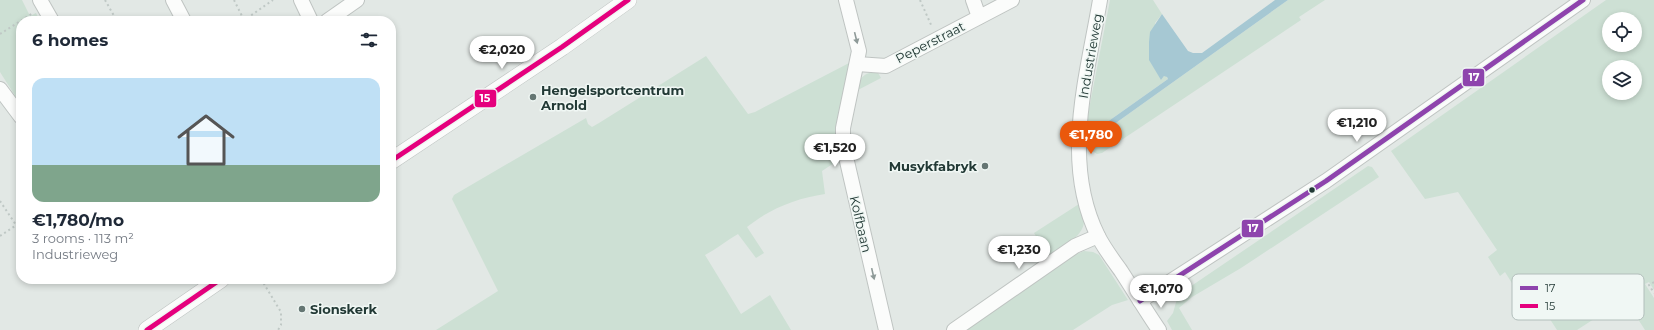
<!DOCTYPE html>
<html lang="en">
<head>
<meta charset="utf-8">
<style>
	body { margin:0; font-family:Montserrat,sans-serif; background:#f6f6f7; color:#1f2937; height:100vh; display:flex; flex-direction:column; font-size:15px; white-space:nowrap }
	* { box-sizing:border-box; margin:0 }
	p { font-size:13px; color:#747a83 }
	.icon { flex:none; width:22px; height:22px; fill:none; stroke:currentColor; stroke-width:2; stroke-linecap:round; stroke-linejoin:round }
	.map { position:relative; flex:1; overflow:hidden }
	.panel { position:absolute; left:16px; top:16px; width:380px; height:268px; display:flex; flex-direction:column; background:#fff; border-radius:16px; box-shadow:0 2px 6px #0003 }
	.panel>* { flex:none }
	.tools { position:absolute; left:1602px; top:12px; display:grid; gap:8px }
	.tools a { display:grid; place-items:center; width:40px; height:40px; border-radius:50%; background:#fff; box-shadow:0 2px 6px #0003; font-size:20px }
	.price { position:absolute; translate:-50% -34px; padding:0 9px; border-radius:14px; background:#fff; color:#222; font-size:13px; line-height:26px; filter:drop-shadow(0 1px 2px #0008) }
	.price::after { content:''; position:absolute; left:50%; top:24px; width:12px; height:9px; margin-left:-6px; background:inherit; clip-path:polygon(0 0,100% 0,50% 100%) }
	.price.active { background:#ea580c; color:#fff }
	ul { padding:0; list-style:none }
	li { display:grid; align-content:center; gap:8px; height:212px; padding:0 16px }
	li span { display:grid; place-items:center; height:124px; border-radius:12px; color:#555 }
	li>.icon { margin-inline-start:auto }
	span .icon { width:72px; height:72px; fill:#fffc; stroke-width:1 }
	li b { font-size:17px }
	h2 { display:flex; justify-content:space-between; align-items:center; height:48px; padding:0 16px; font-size:17px }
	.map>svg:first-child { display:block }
	.green { fill:#cde0d4; fill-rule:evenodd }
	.water { fill:#a6c8d3 }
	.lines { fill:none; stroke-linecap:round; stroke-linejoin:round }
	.minor-casing { stroke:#bfc4c2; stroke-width:16 }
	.tertiary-casing { stroke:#bfc4c2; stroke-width:18 }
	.path { stroke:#bfc8c5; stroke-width:2; stroke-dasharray:2 3; stroke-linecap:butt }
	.minor { stroke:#fbfcfb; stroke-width:14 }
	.tertiary { stroke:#fbfcfb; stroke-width:17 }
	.bus-1-casing { stroke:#f0f7f4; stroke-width:8 }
	.bus-2-casing { stroke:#f0f7f4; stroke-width:8 }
	.bus-1 { stroke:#8e44ad; stroke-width:5 }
	.bus-2 { stroke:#e5007d; stroke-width:5 }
	.oneway { fill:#8e9a98 }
	.poi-dot { fill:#657673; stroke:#f0f7f4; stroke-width:1.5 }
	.bus-dot { fill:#223935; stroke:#f0f7f4; stroke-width:1.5 }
	.labels { text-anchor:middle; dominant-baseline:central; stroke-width:3; stroke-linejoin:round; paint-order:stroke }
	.street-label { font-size:13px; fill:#223935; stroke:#f0f7f4 }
	.poi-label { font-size:13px; font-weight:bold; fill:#223935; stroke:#f0f7f4; text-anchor:start }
	.key { fill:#f0f7f4; stroke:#b2bebb; stroke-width:1 }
	.key-label { font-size:11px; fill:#223935 }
	.line-badge { stroke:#f0f7f4; stroke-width:1.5 }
	.badge-label { font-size:11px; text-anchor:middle; font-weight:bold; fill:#fff }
</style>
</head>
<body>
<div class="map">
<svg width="1654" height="330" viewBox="0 0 1654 330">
	<rect width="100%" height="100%" fill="#e2e8e5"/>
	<g class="green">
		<path d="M0,0h22l8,16 6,-3 4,8h-19v84l-21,-33z"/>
		<path d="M1110,0h43l9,14 -7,9 6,57 3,-4h2l2,3 -65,46 3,5 182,-130h37l-26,17 2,3 -199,133 -5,1c-9,-5 -11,-10 -13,-19z"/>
		<path d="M1606,0h48v290l-5,-8 -4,2 9,14v32h-9l-20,-31 -48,31h-20l-26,-40 -11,6 -15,-24 -5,4 -12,-19 9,-7 -39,-58 -33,7 -34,-48zM1609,19h26v26h-26zM1609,67h26v26h-26z"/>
		<path d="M706,56l42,58 7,-2 96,-50 -8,95 -21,14 3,23c-28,4 -56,15 -78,33l17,26 -8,5 -18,-24c-11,6 -21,15 -33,21l36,59 29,-19 21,35h-355l62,-39 -46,-92 2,-4 132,-77 2,6 4,3 7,-4z"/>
		<path d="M877,71l4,7 -25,13c2,-13 8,-18 21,-20z"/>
		<path d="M1368,166l4,1 7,10 -138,91 -49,29 -13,11 13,22h-20l-5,-9 6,-8 5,-18z"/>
		<path d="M1079,204c1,4 5,8 5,12 3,21 -22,30 -36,40l-14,-23z"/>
		<path d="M1084,251l9,1 6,3 29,45 -16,5 -39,25h-107l103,-73z"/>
	</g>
	<path class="water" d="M1275,0h13l-182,130 -3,-5 65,-46 -1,-2 -3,-1 -3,4 -12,-20v-18l1,-10 12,-18 26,37 5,2h9z"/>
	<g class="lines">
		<defs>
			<g id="minor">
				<path d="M40,0l12,21"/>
				<path d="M173,0l11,21"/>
				<path d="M301,0l10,21"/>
				<path d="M846,0l13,51 -16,77v16l43,186"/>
				<path d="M973,0l6,17"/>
				<path d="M1100,0c-13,77 -39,162 -2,236 6,12 15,24 23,35 13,20 25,40 38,59"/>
				<path d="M327,21l30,-21"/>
				<path d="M857,64l29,2 126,-66"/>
				<path d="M0,89l21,28"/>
				<path d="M1140,301l186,-120 257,-181"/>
				<path d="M954,330l121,-84 23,-10"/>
			</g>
			<g id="tertiary">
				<path d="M391,161l171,-114 66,-47"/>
				<path d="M147,330l74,-51"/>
			</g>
		</defs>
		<use href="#minor" class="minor-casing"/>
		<use href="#tertiary" class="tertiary-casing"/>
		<g class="path">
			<path d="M105,0l12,21"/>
			<path d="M234,0l10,20"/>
			<path d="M920,0l12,27"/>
			<path d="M243,21l30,-21"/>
			<path d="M0,34l33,-21"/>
			<path d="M0,201l16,24"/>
			<path d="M0,236l21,-14"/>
			<path d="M261,279l20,33v13l-3,5"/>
			<path d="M1654,282l-5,3 5,8"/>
		</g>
		<use href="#minor" class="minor"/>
		<use href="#tertiary" class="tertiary"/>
		<defs>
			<path id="bus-1" d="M1140,301l186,-120 257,-181"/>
			<g id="bus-2">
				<path d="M391,161l171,-114 66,-47"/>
				<path d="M147,330l74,-51"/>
			</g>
		</defs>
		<use href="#bus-1" class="bus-1-casing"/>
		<use href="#bus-2" class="bus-2-casing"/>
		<use href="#bus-1" class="bus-1"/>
		<use href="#bus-2" class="bus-2"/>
	</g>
	<defs><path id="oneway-solid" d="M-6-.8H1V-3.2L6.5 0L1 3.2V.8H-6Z"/></defs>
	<g class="oneway">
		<use href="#oneway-solid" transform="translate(856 38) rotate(76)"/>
		<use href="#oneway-solid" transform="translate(873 274) rotate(77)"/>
	</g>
	<g class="poi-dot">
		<circle cx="533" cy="97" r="4"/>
		<circle cx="985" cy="166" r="4"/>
		<circle cx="302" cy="309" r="4"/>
	</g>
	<circle class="bus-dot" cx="1312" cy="190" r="3.5"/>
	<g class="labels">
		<g class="street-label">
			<text transform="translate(930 42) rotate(-27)">Peperstraat</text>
			<text transform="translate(1090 56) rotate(-80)">Industrieweg</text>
			<text transform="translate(861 224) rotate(77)">Kolfbaan</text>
		</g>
		<g class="poi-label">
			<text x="541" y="90">Hengelsportcentrum<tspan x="541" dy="15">Arnold</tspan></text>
			<text x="977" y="166" text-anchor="end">Musykfabryk</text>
			<text x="310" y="309">Sionskerk</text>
		</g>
	</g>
	<rect x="1512" y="274" width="132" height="46" rx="6" class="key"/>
	<rect x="1520" y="286" width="18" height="4" fill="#8e44ad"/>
	<rect x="1520" y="304" width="18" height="4" fill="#e5007d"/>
	<g class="key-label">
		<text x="1545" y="292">17</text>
		<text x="1545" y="310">15</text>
	</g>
	<g class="line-badge">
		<rect x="1462" y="68" width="23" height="19" rx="4" fill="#8e44ad"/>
		<rect x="474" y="89" width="23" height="19" rx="4" fill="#e5007d"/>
		<rect x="1241" y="219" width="23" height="19" rx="4" fill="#8e44ad"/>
	</g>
	<g class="badge-label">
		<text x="1474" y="81">17</text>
		<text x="485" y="102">15</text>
		<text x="1253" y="232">17</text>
	</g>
</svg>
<div class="tools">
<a><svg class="icon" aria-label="locate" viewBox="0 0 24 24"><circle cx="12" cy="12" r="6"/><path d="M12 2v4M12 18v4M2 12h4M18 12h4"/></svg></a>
<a><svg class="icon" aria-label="layers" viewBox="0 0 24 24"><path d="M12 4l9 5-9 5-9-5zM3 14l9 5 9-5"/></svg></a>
</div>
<b class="price" style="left:502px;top:70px">€2,020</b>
<b class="price" style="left:1357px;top:143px">€1,210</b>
<b class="price active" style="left:1091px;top:155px">€1,780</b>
<b class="price" style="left:835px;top:168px">€1,520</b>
<b class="price" style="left:1019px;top:270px">€1,230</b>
<b class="price" style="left:1161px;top:309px">€1,070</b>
<section class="panel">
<h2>6 homes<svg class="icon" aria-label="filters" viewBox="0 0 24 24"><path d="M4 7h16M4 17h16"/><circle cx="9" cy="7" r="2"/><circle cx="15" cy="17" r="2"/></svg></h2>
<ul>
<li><span style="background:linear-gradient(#bfe0f5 70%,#7fa58c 0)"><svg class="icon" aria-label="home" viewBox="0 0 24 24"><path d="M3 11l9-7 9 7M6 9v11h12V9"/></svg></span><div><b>€1,780/mo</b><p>3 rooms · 113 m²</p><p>Industrieweg</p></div></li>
</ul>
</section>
</div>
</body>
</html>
